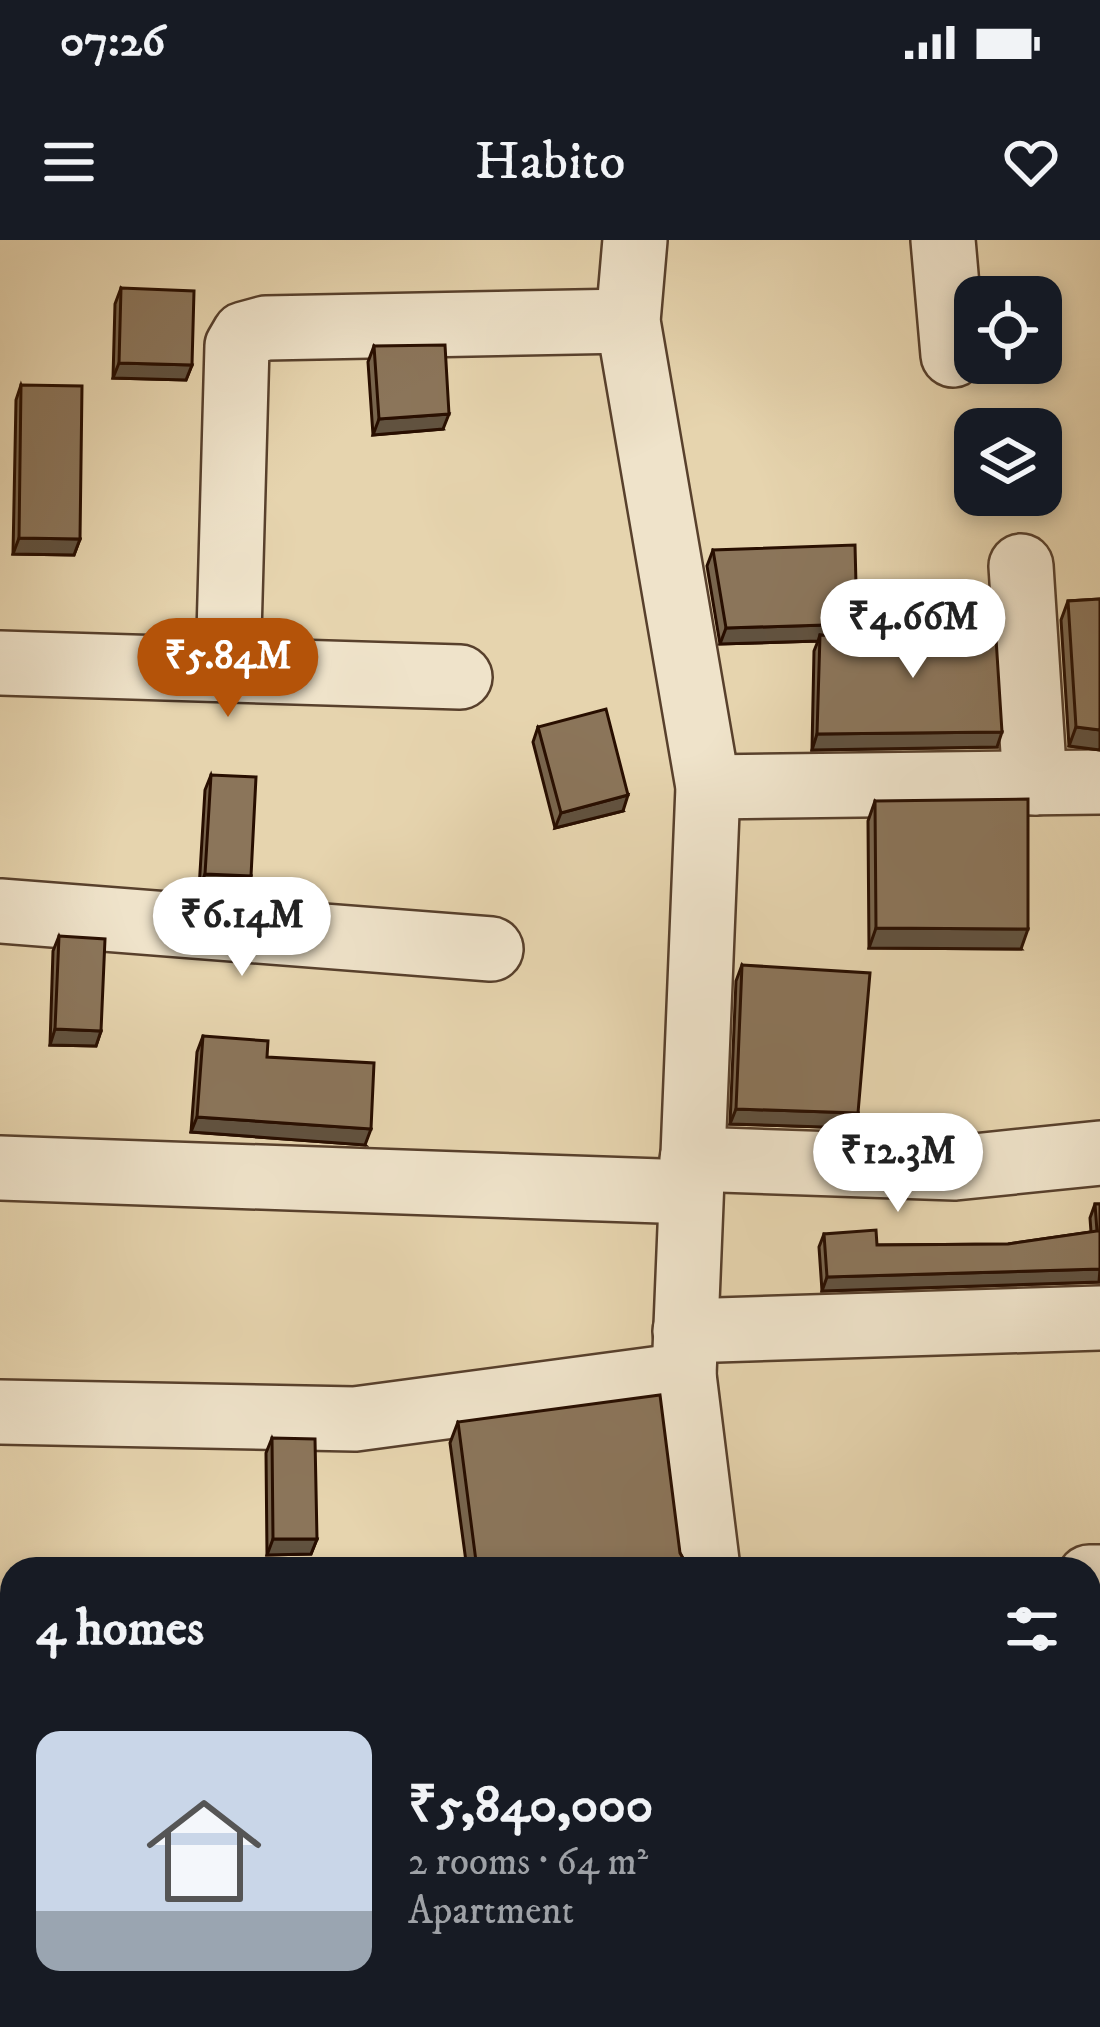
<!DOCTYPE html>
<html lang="en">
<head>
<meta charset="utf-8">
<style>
	body { margin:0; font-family:"IM FELL DW Pica",serif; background:#242831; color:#f1f3f6; height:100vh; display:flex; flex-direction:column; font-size:45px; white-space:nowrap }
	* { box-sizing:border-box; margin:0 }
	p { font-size:39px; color:#9ea1a6 }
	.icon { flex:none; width:66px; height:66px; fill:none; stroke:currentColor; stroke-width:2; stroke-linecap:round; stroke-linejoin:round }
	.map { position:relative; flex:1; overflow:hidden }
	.details { position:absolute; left:0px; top:1317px; width:1101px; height:471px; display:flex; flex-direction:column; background:#171b24; border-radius:36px 36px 0 0; box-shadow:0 6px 18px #0003 }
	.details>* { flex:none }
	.tools { position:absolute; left:954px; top:36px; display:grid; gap:24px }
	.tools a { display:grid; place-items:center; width:108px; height:108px; border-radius:24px; background:#171b24; box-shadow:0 6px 18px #0003; font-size:60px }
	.price { position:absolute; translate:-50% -102px; padding:0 27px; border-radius:42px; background:#fff; color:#222; font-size:39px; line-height:78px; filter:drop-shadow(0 3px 6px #0008) }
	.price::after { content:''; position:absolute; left:50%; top:72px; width:36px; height:27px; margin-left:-18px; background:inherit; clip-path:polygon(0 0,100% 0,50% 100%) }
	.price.active { background:#b45309; color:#fff }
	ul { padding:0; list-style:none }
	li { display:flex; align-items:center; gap:36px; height:300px; padding:0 36px }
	li span { display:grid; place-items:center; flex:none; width:336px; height:240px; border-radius:24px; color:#555 }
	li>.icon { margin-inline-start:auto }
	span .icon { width:144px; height:144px; fill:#fffc; stroke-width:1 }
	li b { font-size:51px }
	h2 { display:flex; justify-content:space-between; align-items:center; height:144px; padding:0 36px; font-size:51px }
	.status { display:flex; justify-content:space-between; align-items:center; height:84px; padding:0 60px; background:#171b24; direction:ltr }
	.status svg { height:33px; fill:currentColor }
	header { display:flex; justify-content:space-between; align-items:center; height:156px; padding:0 36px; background:#171b24; font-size:54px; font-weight:600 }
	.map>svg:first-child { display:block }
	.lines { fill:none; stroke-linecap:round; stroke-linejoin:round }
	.minor-casing { stroke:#58402c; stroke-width:68 }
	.minor { stroke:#efe3ca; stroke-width:63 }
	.wall { fill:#78654d; stroke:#280e00; stroke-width:3 }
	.shaded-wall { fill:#61523f; stroke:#280e00; stroke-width:3 }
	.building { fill:#8b755a; stroke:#280e00; stroke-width:3 }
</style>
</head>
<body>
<div class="status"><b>07:26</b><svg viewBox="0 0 49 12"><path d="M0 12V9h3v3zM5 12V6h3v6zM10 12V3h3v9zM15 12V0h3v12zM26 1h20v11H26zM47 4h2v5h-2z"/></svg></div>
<header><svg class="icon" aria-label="menu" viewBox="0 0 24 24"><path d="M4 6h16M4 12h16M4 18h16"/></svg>Habito<svg class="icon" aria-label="heart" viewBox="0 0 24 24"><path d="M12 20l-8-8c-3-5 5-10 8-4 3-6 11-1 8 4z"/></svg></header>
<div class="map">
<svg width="1100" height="1787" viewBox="0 0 1100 1787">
	<rect width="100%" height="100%" fill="#e6d4ae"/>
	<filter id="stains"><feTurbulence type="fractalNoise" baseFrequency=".00167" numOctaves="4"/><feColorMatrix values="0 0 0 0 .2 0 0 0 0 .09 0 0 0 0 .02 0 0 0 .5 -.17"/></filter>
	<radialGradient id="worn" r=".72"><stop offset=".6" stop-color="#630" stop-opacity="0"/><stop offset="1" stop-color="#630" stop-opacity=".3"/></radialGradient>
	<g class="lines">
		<defs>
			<g id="minor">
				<path d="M635,0l-7,81 80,466 -24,588 24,194"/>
				<path d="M943,0l10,115"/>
				<path d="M1021,326l14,217"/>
				<path d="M0,423l460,14"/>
				<path d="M228,430l9,-324 7,-12 22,-6 362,-7"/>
				<path d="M708,547l392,-5"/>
				<path d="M0,671l491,38"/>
				<path d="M692,919l263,9 145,-15"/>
				<path d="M0,928l690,24"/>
				<path d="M685,1091l415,-13"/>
				<path d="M0,1172l355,7 329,-44"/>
				<path d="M1089,1337h11"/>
				<path d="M0,1467l12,-2"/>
				<path d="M1089,1606l11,-1"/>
				<path d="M746,1776l1,11"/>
				<path d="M159,1787l83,-11"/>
			</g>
		</defs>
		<use href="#minor" class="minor-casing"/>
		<use href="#minor" class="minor"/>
	</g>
	<g class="wall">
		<path d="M121,48l71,77 -6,15 -73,-2 2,-74z"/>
		<path d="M374,106l69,83 -70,6 -5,-73z"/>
		<path d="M21,145l59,154 -6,16 -61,-1 3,-154z"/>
		<path d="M713,310l144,74 -5,12 92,3 -1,-14 6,-16 48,138 -185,3 2,-99 4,-10 -98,3 -13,-78z"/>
		<path d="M1100,359v151l-31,-4 -8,-126 7,-19z"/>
		<path d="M538,487l85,84 -68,17 -22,-86z"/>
		<path d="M211,535l34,117 -46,-3 6,-99z"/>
		<path d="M875,561l146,148 -152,-1 -1,-127z"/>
		<path d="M59,696l42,95 -5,15 -46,-1 3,-94z"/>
		<path d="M742,725l111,163 -123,-4 6,-143z"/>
		<path d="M203,796l64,21 98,88 -174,-13 6,-80z"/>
		<path d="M1095,964h5v78l-278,9 -3,-44 5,-13 53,11 131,-1 83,-12 -1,-14z"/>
		<path d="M458,1182l222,131 9,16h-222l-17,-126z"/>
		<path d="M272,1198l45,101 -6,15 -44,1 -1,-102z"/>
	</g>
	<g class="shaded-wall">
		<path d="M119,123l73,2 -6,15 -73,-2z"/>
		<path d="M449,174l-6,15 -70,6 6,-16z"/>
		<path d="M19,298l61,1 -6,16 -61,-1z"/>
		<path d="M857,384l-6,16 -31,-5 -2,6 -98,3 6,-16z"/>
		<path d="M1076,487l24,3v20l-31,-4z"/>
		<path d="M1002,492l-5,15 -185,3 5,-16z"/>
		<path d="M628,555l-5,16 -68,17 6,-15z"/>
		<path d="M205,634l46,2 -6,16 -46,-3z"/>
		<path d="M876,688l152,1 -7,20 -152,-1z"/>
		<path d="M55,789l46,2 -5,15 -46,-1z"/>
		<path d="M736,869l122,4 -5,15 -123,-4z"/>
		<path d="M197,877l174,12 -6,16 -174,-13z"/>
		<path d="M1100,1029l-1,13 -277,9 5,-14z"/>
		<path d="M273,1299h44l-6,15 -44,1z"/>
		<path d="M1100,1419v15l-11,1v-15z"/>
		<rect x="0" y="1577" width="12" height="21"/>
	</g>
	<g class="building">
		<path d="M121,48l73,3 -2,74 -73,-2z"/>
		<path d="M445,105l4,69 -70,5 -5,-73z"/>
		<path d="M21,145l61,1 -2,153 -61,-1z"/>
		<path d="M855,305l2,79 -131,4 -13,-78z"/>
		<path d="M1100,359v131l-24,-3 -8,-126z"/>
		<path d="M994,367l8,125 -185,2 3,-99 130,4 -1,-30z"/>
		<path d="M606,469l22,86 -67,18 -23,-86z"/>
		<path d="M211,535l45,2 -5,99 -46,-2z"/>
		<path d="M1028,559v130l-152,-1 -1,-127z"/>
		<path d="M59,696l46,3 -4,92 -46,-2z"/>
		<path d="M742,725l128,8 -12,140 -122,-4z"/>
		<path d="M203,796l65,5 -1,16 107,6 -3,66 -174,-12z"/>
		<path d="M1095,964h5v65l-273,8 -3,-43 52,-4 1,15 131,-1 89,-13z"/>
		<path d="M660,1155l20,158 9,16h-212l-19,-147z"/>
		<path d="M272,1198l43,1 2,100h-44z"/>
		<path d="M1089,1354l6,3h5v62l-11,1z"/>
		<path d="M12,1489v88h-12v-87z"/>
		<path d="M1089,1625h11v60l-4,1 4,27v74h-319l7,-11h301z"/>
	</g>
	<rect width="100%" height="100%" filter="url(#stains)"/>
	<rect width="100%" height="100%" fill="url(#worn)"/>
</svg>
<div class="tools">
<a><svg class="icon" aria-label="locate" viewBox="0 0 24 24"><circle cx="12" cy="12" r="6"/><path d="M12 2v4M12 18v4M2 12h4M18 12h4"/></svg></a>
<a><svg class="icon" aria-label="layers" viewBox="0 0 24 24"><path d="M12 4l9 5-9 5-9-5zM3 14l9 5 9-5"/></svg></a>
</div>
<b class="price" style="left:913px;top:441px">₹4.66M</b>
<b class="price active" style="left:228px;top:480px">₹5.84M</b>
<b class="price" style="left:242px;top:739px">₹6.14M</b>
<b class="price" style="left:898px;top:975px">₹12.3M</b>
<section class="details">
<h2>4 homes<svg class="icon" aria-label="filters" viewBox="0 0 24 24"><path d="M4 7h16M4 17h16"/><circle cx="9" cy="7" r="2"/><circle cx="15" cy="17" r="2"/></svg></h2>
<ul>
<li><span style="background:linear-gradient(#c9d6e8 75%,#9aa5b1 0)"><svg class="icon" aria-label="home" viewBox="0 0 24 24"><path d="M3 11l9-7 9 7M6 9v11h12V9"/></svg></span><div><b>₹5,840,000</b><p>2 rooms · 64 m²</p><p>Apartment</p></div></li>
</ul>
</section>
</div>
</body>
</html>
